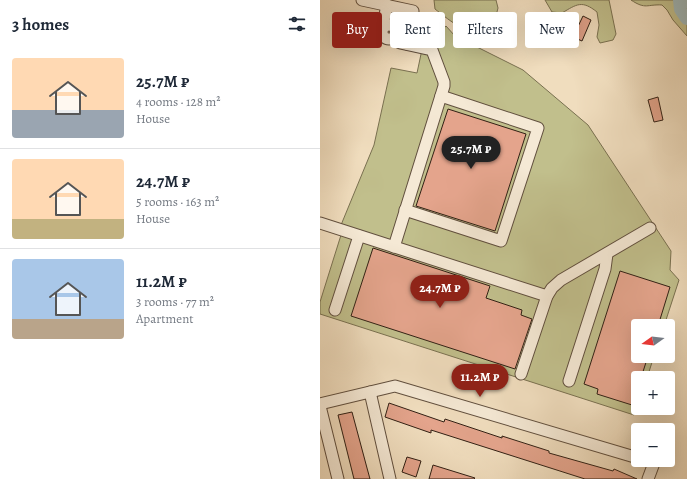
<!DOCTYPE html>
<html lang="en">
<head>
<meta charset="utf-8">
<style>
	body { margin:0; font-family:Alegreya,serif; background:#f6f6f7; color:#1f2937; height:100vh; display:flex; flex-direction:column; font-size:15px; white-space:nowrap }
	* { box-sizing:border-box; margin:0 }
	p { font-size:13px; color:#747a83 }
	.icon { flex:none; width:22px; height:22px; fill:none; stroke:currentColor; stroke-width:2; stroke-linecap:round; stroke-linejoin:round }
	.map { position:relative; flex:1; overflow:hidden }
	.sheet { display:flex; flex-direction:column; background:#fff; width:320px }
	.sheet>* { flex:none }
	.guide { position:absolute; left:12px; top:12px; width:295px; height:36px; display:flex; gap:8px }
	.needle { width:26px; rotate:256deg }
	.controls { position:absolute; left:311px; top:319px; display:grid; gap:8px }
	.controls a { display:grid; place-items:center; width:44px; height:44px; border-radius:4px; background:#fff; box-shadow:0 4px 16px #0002; font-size:20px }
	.price { position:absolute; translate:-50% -34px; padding:0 9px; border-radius:14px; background:#8f2418; color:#fff; font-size:13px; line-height:26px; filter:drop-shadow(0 1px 2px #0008) }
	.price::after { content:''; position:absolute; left:50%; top:24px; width:12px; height:9px; margin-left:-6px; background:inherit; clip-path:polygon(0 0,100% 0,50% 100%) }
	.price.current { background:#222; color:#fff }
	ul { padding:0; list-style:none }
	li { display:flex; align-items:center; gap:12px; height:100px; padding:0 12px }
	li+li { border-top:1px solid #e0e1e3 }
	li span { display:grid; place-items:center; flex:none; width:112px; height:80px; border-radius:4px; color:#555 }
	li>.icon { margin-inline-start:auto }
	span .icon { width:48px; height:48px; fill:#fffc; stroke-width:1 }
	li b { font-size:17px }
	h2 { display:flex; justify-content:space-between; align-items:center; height:48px; padding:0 12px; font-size:17px }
	.chip { padding:0 14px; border-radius:4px; background:#fff; box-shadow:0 4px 16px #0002; font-size:14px; line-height:36px }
	.chip.current { background:#8f2418; color:#fff }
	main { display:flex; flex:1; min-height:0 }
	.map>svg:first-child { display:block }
	.green { fill:#c1bf8c; stroke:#797050 }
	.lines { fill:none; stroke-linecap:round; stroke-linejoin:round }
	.river { stroke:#9eb9bc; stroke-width:14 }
	.building { fill:#e4a48c; stroke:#312014 }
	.minor-casing { stroke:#614f3e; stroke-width:13 }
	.minor { stroke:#f5e9d5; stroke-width:11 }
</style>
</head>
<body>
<main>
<section class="sheet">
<h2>3 homes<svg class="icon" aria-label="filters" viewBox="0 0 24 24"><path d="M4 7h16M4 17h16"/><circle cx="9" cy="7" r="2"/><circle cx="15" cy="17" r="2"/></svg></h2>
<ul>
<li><span style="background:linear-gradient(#ffd9b3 65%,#9aa5b1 0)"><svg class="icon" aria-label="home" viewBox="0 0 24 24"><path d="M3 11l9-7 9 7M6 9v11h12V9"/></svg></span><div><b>25.7M ₽</b><p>4 rooms · 128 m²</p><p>House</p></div></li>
<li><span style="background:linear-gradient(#ffd9b3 75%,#c2b280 0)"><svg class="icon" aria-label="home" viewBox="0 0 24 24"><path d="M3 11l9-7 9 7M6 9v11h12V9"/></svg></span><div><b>24.7M ₽</b><p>5 rooms · 163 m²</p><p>House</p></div></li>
<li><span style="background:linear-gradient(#a9c7e8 75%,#b9a48a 0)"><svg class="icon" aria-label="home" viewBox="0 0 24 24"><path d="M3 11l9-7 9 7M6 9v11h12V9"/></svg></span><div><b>11.2M ₽</b><p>3 rooms · 77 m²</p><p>Apartment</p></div></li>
</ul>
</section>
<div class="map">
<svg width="367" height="479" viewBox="0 0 367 479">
	<rect width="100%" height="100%" fill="#f0ddbe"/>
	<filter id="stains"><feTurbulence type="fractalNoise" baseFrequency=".005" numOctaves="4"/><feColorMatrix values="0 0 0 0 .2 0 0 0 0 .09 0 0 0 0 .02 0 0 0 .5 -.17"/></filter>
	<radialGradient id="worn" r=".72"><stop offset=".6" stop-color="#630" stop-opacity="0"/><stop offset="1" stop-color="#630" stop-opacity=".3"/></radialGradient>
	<g class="green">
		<path d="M114,0h62l2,8 -6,23c-17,11 -43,-11 -57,-22z"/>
		<path d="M225,0h64l7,34 -3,6 -13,3 -3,-6 2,-12 -2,-13c-15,-12 -20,-8 -35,1l-10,-1z"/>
		<path d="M311,0h56v36l-14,-16 -6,-10 -5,-5c-15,-1 -16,5 -31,-5z"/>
		<path d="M126,26l9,10 68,34 65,55 83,126 -1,19 9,10 -15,46h-26v30h16l-7,22h-9v26l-4,11 -314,-101v-12l21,-67v-10l33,-80 17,-77 26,5 7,-33 12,-3z"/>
	</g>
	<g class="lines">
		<path class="river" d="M360,0l1,9 6,9"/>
	</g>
	<g class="building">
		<path d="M263,16l8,4 -9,21 -9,-4z"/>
		<path d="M338,97l5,23 -9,2 -6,-22z"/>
		<path d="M128,109l78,25 -31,97 -79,-25z"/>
		<path d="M53,248l117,38 -4,12 36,12 -1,5 11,4 -17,50 -164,-53z"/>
		<path d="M300,271l50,16 -12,39h-20v30h10l-7,22h-3v9l-6,18 -35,-11 1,-5 -14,-5z"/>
		<path d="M69,403l55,19 1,-3 57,19v-2l47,15v2l64,18 1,-2 23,10h-52l-154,-49v3l-46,-16z"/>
		<path d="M32,412l15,56 3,11h-16l-16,-64z"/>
		<path d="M87,457l14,4 -5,16 -14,-5z"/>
		<path d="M113,465l42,13 -1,1h-45z"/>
	</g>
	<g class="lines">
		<defs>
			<g id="minor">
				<path d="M42,0l51,11 -6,33"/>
				<path d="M66,25l-2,-5 3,-15"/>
				<circle cx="69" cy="32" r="7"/>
				<path d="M85,210l96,31 37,-113 -97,-32"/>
				<path d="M0,223l227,73"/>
				<path d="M74,247l50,-161v-4l-12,-32 -32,-7"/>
				<path d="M15,310l24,-74"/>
				<path d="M201,374l26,-78 5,-8 9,-8 89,-52"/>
				<path d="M249,381l36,-112 2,-15"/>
				<path d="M50,392l20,87"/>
				<path d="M0,404l75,-18 243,72"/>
				<path d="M0,406l18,73"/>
				<path d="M326,460l8,3 -6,16"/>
			</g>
		</defs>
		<use href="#minor" class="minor-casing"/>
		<use href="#minor" class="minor"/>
	</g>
	<rect width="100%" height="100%" filter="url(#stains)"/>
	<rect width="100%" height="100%" fill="url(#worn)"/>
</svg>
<div class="controls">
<a><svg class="needle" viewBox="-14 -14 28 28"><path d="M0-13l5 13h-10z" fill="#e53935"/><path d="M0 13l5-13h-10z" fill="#747a83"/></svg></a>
<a>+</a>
<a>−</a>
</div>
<b class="price current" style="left:151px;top:170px">25.7M ₽</b>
<b class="price" style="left:120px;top:309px">24.7M ₽</b>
<b class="price" style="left:160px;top:398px">11.2M ₽</b>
<div class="guide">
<a class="chip current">Buy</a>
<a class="chip">Rent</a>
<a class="chip">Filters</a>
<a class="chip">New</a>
</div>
</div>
</main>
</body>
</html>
